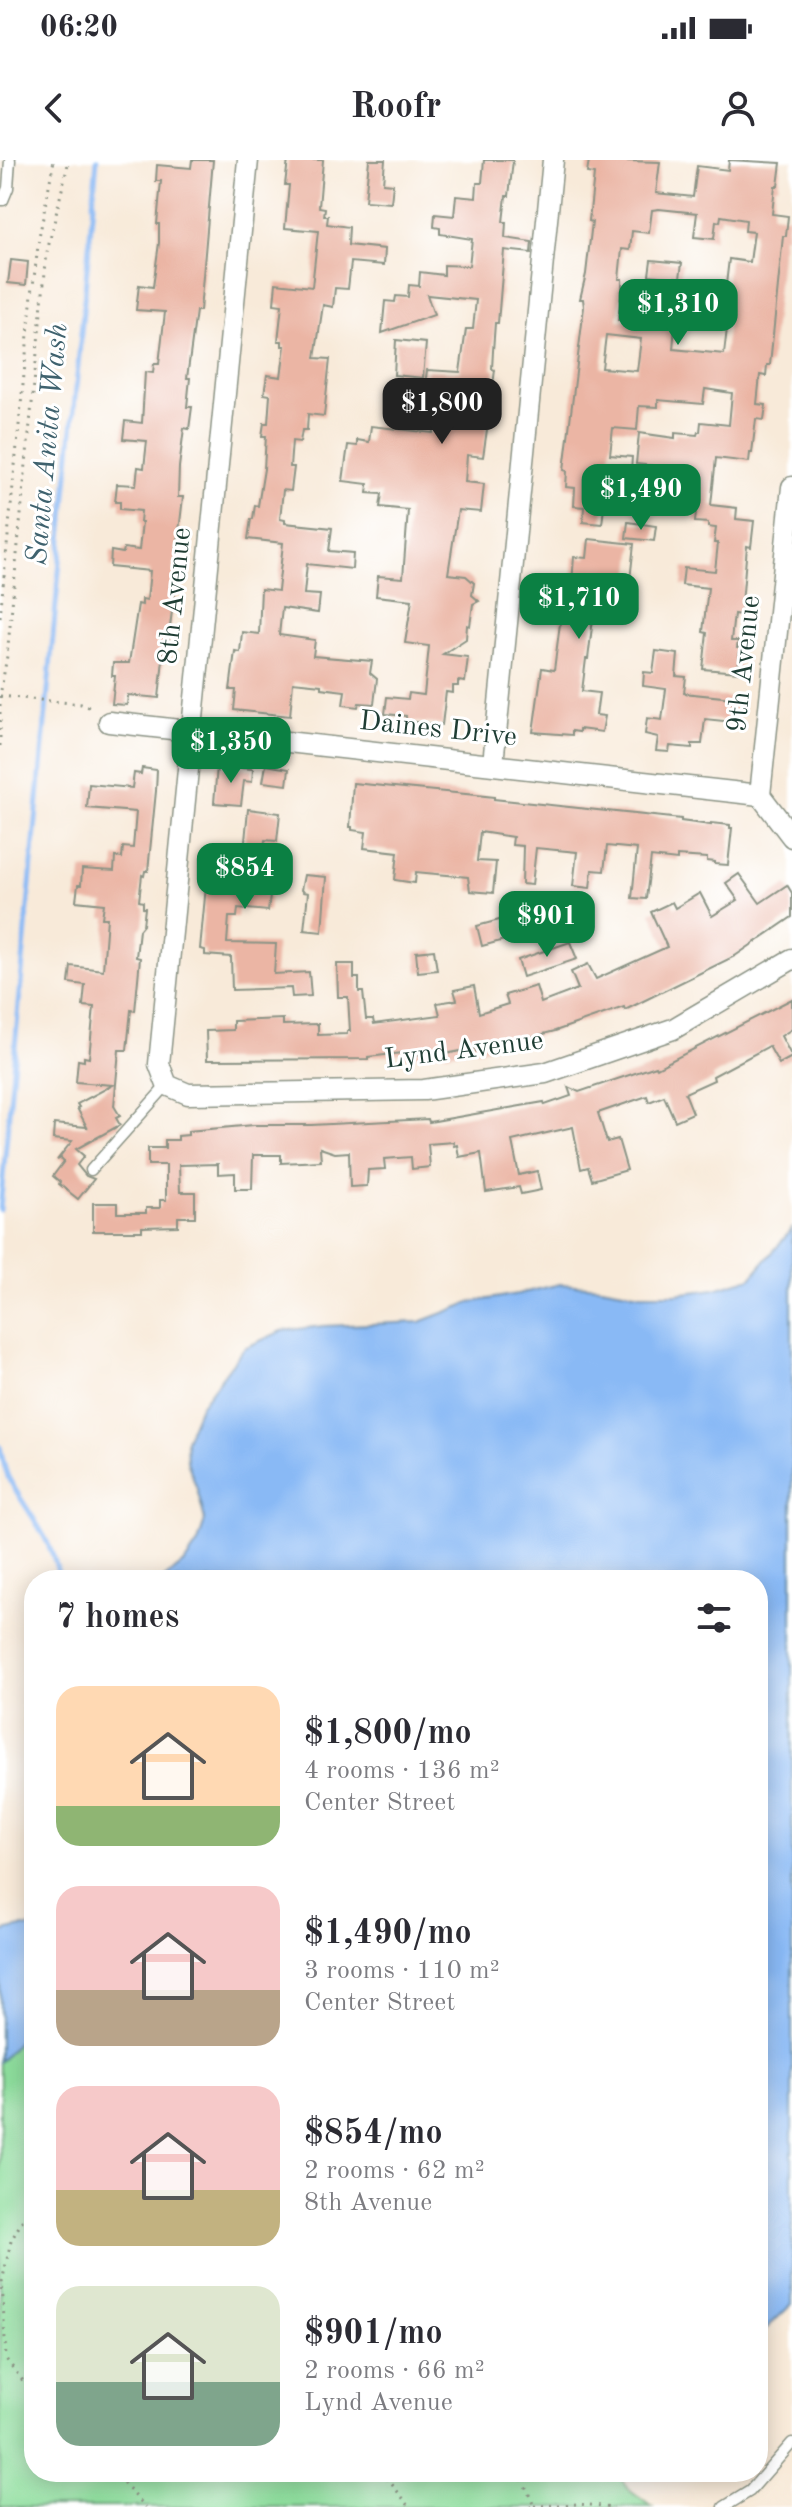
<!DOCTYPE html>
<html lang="en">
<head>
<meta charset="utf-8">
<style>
	body { margin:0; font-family:"Old Standard TT",serif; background:#f7f7f7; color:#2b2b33; height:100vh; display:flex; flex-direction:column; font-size:30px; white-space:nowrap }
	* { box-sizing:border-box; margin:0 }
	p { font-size:26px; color:#7c7c81 }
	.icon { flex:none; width:44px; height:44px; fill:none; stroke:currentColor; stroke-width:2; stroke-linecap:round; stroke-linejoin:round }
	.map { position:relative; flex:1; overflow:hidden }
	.side { position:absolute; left:24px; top:1410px; width:744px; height:912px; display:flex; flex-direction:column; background:#fff; border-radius:32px; box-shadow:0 4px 20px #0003 }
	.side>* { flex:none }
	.price { position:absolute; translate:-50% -68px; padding:0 18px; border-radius:16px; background:#0b8043; color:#fff; font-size:26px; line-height:52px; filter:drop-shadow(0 2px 4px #0008) }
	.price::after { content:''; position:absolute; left:50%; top:48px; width:24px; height:18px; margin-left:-12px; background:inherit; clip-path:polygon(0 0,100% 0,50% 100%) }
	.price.current { background:#222; color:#fff }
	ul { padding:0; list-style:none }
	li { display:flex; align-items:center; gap:24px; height:200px; padding:0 32px }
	li span { display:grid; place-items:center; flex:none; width:224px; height:160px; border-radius:24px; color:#555 }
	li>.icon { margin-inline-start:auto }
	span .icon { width:96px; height:96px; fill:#fffc; stroke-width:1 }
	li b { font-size:34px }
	h2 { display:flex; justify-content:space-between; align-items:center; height:96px; padding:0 32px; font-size:34px }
	.status { display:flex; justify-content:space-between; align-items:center; height:56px; padding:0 40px; background:#fff; direction:ltr }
	.status svg { height:22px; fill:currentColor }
	header { display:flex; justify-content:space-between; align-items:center; height:104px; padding:0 32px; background:#fff; font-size:36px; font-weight:600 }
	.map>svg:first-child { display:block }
	.green { fill:#8ddd9c; stroke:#568d68; stroke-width:2 }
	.water { fill:#89b9f5; stroke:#547b94; stroke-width:2 }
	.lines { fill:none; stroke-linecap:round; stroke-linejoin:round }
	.stream { stroke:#89b9f5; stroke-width:5 }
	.building { fill:#ebb5a4; fill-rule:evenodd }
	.lane-casing { stroke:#8c9486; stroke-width:13 }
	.street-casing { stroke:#8c9486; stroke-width:23 }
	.path { stroke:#8c9486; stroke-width:3; stroke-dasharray:2 6; stroke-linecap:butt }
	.lane { stroke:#fff; stroke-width:10 }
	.street { stroke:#fff; stroke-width:20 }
	.labels { text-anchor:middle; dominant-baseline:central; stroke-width:6; stroke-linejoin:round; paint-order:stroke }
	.street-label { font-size:28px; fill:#1f3d34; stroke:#fff }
	.water-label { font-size:30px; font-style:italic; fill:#3f626e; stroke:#fff }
</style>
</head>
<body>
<div class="status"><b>06:20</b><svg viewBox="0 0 49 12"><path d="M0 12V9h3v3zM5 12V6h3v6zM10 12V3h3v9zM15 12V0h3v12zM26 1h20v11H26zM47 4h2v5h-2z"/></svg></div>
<header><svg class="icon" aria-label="back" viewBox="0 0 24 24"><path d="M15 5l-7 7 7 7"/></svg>Roofr<svg class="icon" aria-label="person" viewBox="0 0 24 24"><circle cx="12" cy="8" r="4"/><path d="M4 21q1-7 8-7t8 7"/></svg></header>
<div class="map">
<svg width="792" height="2347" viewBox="0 0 792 2347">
	<rect width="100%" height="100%" fill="#fff"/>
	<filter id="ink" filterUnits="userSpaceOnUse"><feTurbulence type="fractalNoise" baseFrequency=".0125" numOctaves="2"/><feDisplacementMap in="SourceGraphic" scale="16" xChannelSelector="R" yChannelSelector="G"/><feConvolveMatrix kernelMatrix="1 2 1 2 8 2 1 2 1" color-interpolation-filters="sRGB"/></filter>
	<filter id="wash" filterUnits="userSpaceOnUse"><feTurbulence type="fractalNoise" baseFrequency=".006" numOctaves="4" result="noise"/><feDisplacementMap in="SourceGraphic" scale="32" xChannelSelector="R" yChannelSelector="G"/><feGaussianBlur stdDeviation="1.8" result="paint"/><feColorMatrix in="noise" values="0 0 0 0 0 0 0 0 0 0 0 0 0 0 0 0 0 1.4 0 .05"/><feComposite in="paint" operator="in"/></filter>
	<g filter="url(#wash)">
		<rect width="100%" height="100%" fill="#f8ead9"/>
		<path class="green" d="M34,1863v449h583l12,18 23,17h-652v-445z"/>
		<g class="water">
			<path d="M792,1069v1075l-26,25 -8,5v-754h-596l23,-18 13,-19 7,-23 -8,-31 -10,-28 -1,-21 14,-34 44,-58 38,-17 41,-5 97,-4 52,-20 46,-8 42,-10 41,3 39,7h36l39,-5 36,-11z"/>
			<path d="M22,1767l12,1v95l-34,39v-130z"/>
		</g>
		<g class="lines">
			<g class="stream">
				<path d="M0,1050l97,-1050"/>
				<path d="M0,1286c2,10 4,22 8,31 18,34 46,63 51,103"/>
			</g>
		</g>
		<g id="blocks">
			<g class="building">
				<path d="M192,0h21l-13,151h-4l-9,67h3l-3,29h5l-3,22 -5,-1 -5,39 -1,30h5l-11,95h3l-1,8 4,5 -6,6 -5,39 -3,-1 -5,49 -31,-3 -1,10 -15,-1 3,-28h-3l1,-13h16l9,-59 4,1v-6l5,1 3,-29 -40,-4 1,-16 12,2 1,-5 15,2 3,-28h-2l1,-11 -21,-2v-7h-5l2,-18 19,1 2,-18 6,1 3,-27 -24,-2 2,-18 17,2 3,-51 8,1 1,-9h5l6,-52 -29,-2 3,-25 14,2 6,-44v-19h-2l4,-43h-5l1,-16 34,3z"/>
				<path d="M288,0h35l-4,47 6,1 -1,8h4l-1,8 22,3 -1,18 37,4 -1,16 -33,-3 -3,27 -13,-1 -2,19 -10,-2 -8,53 15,1 -6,57 -16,-2 -1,16h-5l-2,12 -8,-1 -2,26h4l-3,24 -8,-1 -3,29 5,1v3l47,5 -3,23 24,2 -1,16 -45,-5 -3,30 16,1 -2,18 -36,-5 -3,27 36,5 -2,16 59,5 -2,12 7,6 -3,25 -15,-1 -1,4 -15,-2 2,-14 -24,-3v-3l-28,-3 -3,34 -56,-6 2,-20h-6l5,-39 5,1 2,-20 17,2 2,-45 17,2 5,-48 -35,-4 3,-20h2l2,-14 3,1 6,-37 2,-33h-4l2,-13h4l2,-28 -6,-1 3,-19 14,2 4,-31h-3v-5h-4l4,-36 -8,-1 2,-21 36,4 6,-56 -33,-3 4,-43h-4z"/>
				<path d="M369,0h16l-2,23 10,1 -2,19 -26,-2z"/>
				<path d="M484,0h29l-4,36h-3l-3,26h3l-1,16 27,4 -1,11 -27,-3 -6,73h-3l-2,28 -1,18 3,1 -2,15h-4l-4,30 4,1 -6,41 -16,-2 -2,27 19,2 -3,28 -23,-2 -10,64 18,2 8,7 -2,12 7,6 -6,3 -3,22 -3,-1 -1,14 -23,15 25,3 -3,25 -7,-1v5h-5v7l-7,-1 -4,33 -36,-4v-5l-21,-2 2,-17 21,2 1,-6 15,2 5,-49 -24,-3 7,-43 -36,-4 2,-20 25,2 5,-68 -28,-3 2,-13 -15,-1 1,-9 -25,-3 5,-36 9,1v-6l12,2 2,-16 62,7 5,-47 -13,-1 2,-15 33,2 6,-43h7l3,-29 -49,-5 7,20 -52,18 3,-32 10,1 1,-6 12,1 1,-12 10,1 1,-14 24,3v-10l25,1 3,-27 -32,-5v-6l-6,-1 1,-13 19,2 2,-20 20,2 1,-15h5z"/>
				<path d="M589,0l71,2 -4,31 37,4 4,-31 31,4 1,-10 52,3 -3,23h-3l-3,28 16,2 -2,20h-3l-13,129h-3l-1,11 -6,-1 -3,29 9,1 -2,15 -8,-1 -4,34h-2l-1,9 -33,-4 -5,47 26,3 -1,11 18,2 -3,26 -4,-1 -6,69 -7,-1 -3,27h7l-1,7h3l-2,24 -35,-3 4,-36 -4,-1 5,-44 -26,-3 2,-17 31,3 3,-28h-4l2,-15 -8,-1v-4l-13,-1 2,-20 -38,-4 3,-31 -26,-3 3,-31 36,5v-5l22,2 1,-3h2l1,-10 28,3 3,-32 -27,-4 -2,15 -45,-4v7l-19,-1 -2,24 -24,-2 -3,27 22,2 -1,14 -12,-1 -1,6 -10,-1 -6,49 -19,-2 1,-15 -10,-1 1,-18 -9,-1 1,-16 -3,-1 20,-163 -1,-8h-3l6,-25 6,-52 -3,-1 5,-47 -7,-1zM659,49l38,4 -3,24 20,2 2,-18 4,1 1,-6 25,4 -1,11 9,1 -4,30 -21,-3 -6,51v9l5,1 -4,34 -51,-5 2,-23 -57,-6 4,-31v-10h-3l3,-30 8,1 2,-19 17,2 3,-23zM606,175l35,4 -4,32 -35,-3z"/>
				<path d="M11,100l17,2 -2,23 -18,-2z"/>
				<path d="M651,100l31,3 -2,15 -31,-3z"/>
				<path d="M396,180l30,3 -3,35 -29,-3z"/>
				<path d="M628,362l28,4 -2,15 -28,-3z"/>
				<path d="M589,379l45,5 -4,36 -22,-2 -2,24h-2l-1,7 -3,-1 -2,12 -5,-1 -5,40h-2l-4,32 17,2 -3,22 9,1 -3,16 -23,-3v3l-7,-1v4l-39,-3 9,-64 12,2 7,-54 -16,-2 2,-18 24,1 3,-40 13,1z"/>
				<path d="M656,491l22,3 -2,22 10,1 -2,16 48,5 -1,4h4l-2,20 -28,-3 -3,25h-10v4l-22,-2 -1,6 -13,-1 2,-14 -13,-3 2,-16 15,2 4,-31 -23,-3 1,-14 9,1z"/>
				<path d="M266,605l23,4 -2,16 -24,-3z"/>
				<path d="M217,606l36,3 -1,13 -8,-1 -3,24 -27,-2z"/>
				<path d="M142,608l15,2 -1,21 -8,80h-3l-1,5 -2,-1 -3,26 4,1v6h2l-2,17 -4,5 -3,27 4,1 -5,53 -4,-1 -4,40h-8l-5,56 6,10 -4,2 4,7 -44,24 8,7 -7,9 9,11 8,3 -16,20 -19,-15 1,-2 -7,-6 11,-15 -3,-3 -4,2 15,-19 -19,-2 1,-15 33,3 -10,-19 2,-1 -2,-3 36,-19 -37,-3 2,-22 6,1v-4l5,1 5,-51 -11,-1 2,-21 -16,-2 2,-17 32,4 4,-52h-5l2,-14 -28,-3 2,-16h3l1,-16 32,2 1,-14 7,1 1,-11 10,1 3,-36 -49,-4 2,-24 43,4 2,-15 7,1z"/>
				<path d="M353,623l123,12 18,2v2l187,20v2l30,4v-2l19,2v3h2l-4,37 -13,-1v-2l-8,-1v-3l-30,-2v4l-26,-3 -5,42 -14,-1 5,-49 -30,-3 -3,25 -12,-1 -2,18 -17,-2 4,-34 -41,-4 -4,37 -10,-1 1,-38 -11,-1 1,-8 -33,-5 -3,29 19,1 -3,31 -23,-2 -2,-14 -52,-5 -1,11 -20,-3 3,-28 -34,-4 2,-16 -14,-2v-3h-2z"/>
				<path d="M248,649l32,4 -3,28 -12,-1 -6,55 11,1 -2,15 -30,-3 -1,9h-8l-2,26 49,1 -2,30 35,-2 2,24 -19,1 -1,-9 -59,2 -1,-33 -26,-2v-5l-5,-1 6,-63h2l4,-37 32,3z"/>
				<path d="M739,714l21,29 27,-18 5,8v24l-57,39 -110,54 -1,-3 -69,24 -79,20v-3l-31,6 -1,-3 -41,6 -1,-4 -34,4v2l-161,1 -1,-29 27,-1v-9l50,-2v6l35,-1v11l29,-1v-3h3l-2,-34h-10l-1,-33h17v14h5v14h4l3,27h7l1,5 66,-9 -3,-12 20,-3 -3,-10 20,-4 5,27 29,-9 -3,-9 31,-9 5,17 37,-14 -7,-17 17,-8 8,15 71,-32 -16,-35 21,-10 3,6 25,-15 12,23 26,-16 -12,-17z"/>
				<path d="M304,715l22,2 -4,55 -18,-2 4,-37 -5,-1 -2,-2z"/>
				<path d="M503,759l5,20 -26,7 -5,-20z"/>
				<path d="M570,782l7,17 -54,18 -5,-17z"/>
				<path d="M434,790l3,20 -19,2 -2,-20z"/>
				<path d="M792,839v30l-11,7 11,21 -13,7 -10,-18 -56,30 1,4 -29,13 8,20 -18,8 -11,-25 -15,6 -2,-6 -49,17 9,29 11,-3 9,31 -35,10 -4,-13 -7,2 -8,-42 -61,14 7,34 18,-4 4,19 -20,4 -2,-7 -33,5 -5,-39 -22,4 -2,-12 -3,1 -1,-4 -25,2 2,23 -18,2 -1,-12 -27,2 1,10 -17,1 -1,16 -17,1 -1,-35 -14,1 -15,-5 1,13 -40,2v-8h-28l-1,34h-17v-16l-17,1v-10l-39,1 1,27h15v25h-17v9l-36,1v4h-49v-28h24v10h29v-5h14v-8h6v-35h-18v-17h17v-8h13v-4l10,-1v-4l66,-6h57l117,-6 1,3 115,-20 1,3 26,-9 -3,-9 11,5 77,-26 1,2z"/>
			</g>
		</g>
	</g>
	<g filter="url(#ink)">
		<use href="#blocks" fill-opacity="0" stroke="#8c9486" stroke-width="2"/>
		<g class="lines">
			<defs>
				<g id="lane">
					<path d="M0,40h3l5,-12 2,-28"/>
					<path d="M91,1010l76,-85"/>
					<path d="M724,2347l26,-16 42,-48"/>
				</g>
				<g id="street">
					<path d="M248,0l-89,904 8,21 21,9 236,-4 121,-17 128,-44 119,-70"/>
					<path d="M792,327l-32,308 32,42"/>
					<path d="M109,562l651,73"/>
					<path d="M493,604l60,-604"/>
				</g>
			</defs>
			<use href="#lane" class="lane-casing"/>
			<use href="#street" class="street-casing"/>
			<g class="path">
				<path d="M0,457l32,-323 7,-56 15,-78"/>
				<path d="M0,536l81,8 13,5"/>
				<path d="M0,586v-50l7,-40 40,-404 22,-92"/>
				<path d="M34,2039l-23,42 -9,41 4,77 28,36"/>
				<path d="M112,2312l34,35"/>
				<path d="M382,2312l28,35"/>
				<path d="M519,2312l15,34 -4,1"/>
				<path d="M534,2346l43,-2 37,3"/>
			</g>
			<use href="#lane" class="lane"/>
			<use href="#street" class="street"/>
		</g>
	</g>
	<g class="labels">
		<g class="street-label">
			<text transform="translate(176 436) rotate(-84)">8th Avenue</text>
			<text transform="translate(745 504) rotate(-84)">9th Avenue</text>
			<text transform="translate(438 570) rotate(6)">Daines Drive</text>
			<text transform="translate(464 891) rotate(-7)">Lynd Avenue</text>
		</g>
		<g class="water-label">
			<text transform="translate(48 284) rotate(-85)">Santa Anita Wash</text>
		</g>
	</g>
</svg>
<b class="price" style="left:678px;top:187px">$1,310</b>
<b class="price current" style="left:442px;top:286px">$1,800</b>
<b class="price" style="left:641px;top:372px">$1,490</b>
<b class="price" style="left:579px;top:481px">$1,710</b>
<b class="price" style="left:231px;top:625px">$1,350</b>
<b class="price" style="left:245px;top:751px">$854</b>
<b class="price" style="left:547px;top:799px">$901</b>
<section class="side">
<h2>7 homes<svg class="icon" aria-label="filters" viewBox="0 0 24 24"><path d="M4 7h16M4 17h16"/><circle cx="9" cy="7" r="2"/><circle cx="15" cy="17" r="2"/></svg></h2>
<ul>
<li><span style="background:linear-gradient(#ffd9b3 75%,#8fb573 0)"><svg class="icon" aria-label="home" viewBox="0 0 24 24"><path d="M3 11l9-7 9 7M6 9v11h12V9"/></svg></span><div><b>$1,800/mo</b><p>4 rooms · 136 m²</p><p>Center Street</p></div></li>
<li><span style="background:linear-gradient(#f6c9c9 65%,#b9a48a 0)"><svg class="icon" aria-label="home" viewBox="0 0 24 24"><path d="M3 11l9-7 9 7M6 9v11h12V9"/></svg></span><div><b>$1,490/mo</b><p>3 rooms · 110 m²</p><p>Center Street</p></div></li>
<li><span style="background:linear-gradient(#f6c9c9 65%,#c2b280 0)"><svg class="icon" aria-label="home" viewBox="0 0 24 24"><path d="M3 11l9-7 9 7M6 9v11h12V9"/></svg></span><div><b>$854/mo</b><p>2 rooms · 62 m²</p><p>8th Avenue</p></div></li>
<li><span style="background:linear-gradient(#dfe7d0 60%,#7fa58c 0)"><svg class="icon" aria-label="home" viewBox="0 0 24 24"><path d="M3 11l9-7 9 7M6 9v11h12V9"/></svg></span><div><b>$901/mo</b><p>2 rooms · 66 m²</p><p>Lynd Avenue</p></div></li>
</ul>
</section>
</div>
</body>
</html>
